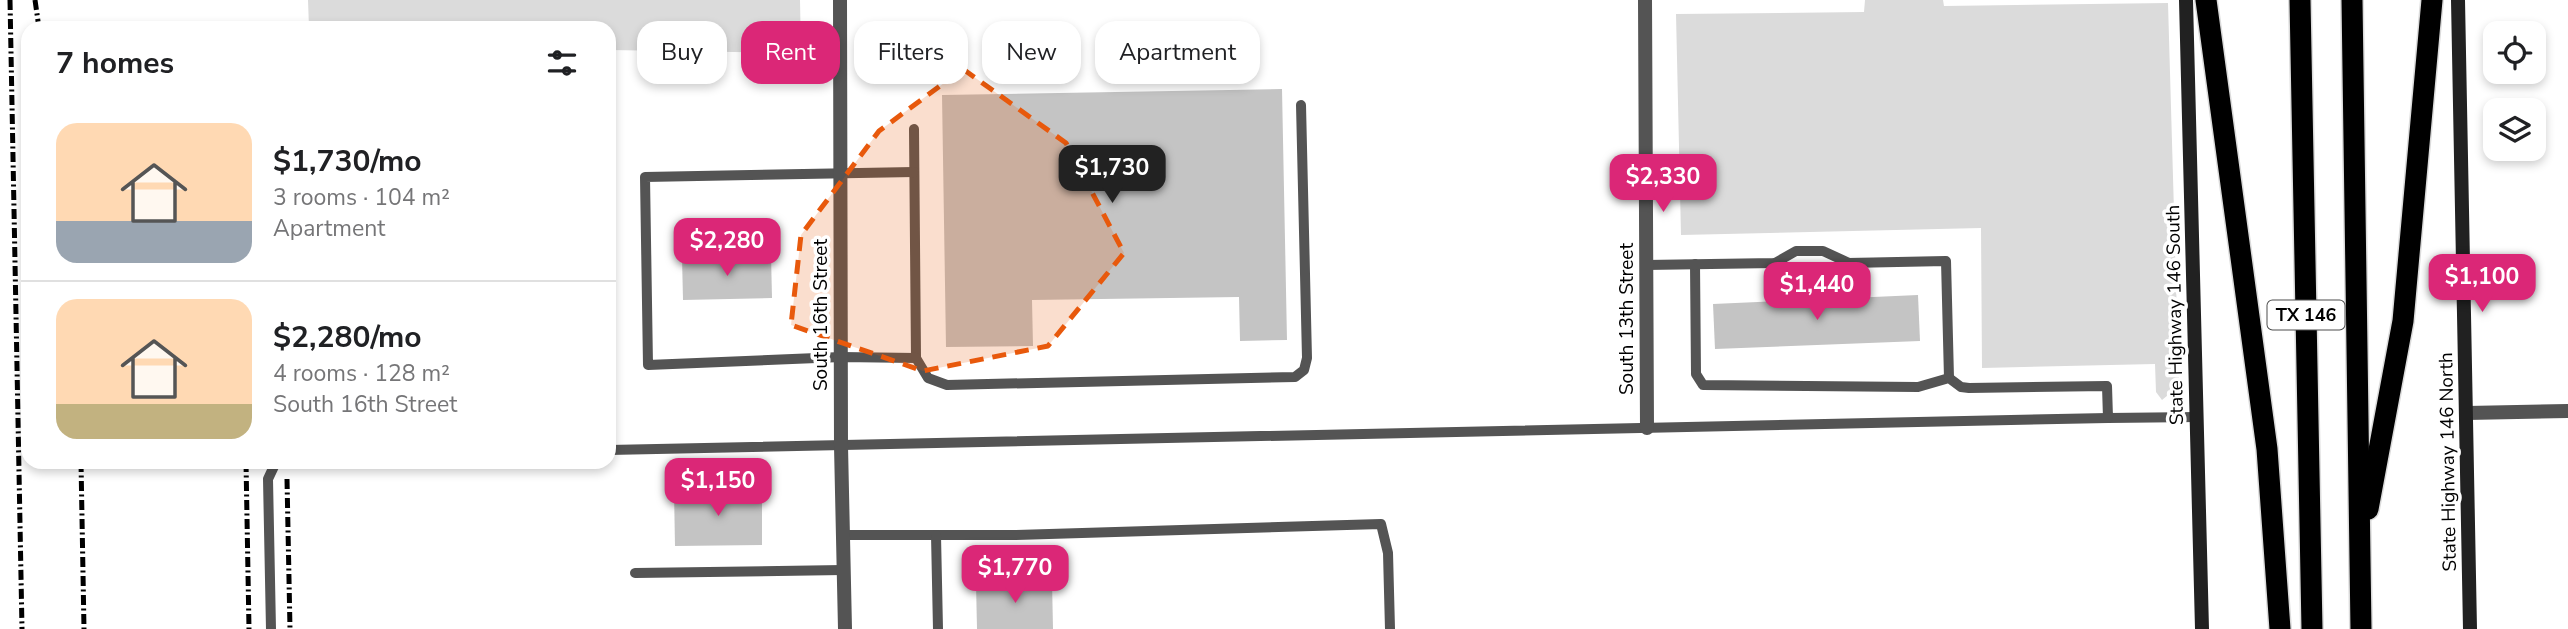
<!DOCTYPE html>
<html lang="en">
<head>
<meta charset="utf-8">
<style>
	body { margin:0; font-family:"Nunito Sans",sans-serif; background:#f2f2f2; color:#202124; height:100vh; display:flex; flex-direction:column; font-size:26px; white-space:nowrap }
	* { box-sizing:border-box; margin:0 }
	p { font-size:23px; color:#757577 }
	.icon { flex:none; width:38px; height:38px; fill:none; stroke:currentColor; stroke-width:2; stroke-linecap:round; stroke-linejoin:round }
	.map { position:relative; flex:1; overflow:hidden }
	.drawer { position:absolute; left:21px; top:21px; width:595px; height:448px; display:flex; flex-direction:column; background:#fff; border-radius:21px; box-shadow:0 4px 10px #0003 }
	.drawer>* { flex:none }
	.hud { position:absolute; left:637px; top:21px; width:665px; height:63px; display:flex; gap:14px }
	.tools { position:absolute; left:2483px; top:21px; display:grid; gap:14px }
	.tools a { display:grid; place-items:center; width:63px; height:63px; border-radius:14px; background:#fff; box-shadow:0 4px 10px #0003; font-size:35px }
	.price { position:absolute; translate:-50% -60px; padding:0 16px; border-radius:14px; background:#db2777; color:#fff; font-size:23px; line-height:46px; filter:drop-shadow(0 2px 4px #0008) }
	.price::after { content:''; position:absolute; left:50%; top:42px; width:21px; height:16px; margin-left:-10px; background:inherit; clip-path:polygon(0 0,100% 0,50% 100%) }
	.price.on { background:#222; color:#fff }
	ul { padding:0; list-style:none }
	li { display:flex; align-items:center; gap:21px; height:175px; padding:0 35px }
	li+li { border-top:2px solid #e0e0e0 }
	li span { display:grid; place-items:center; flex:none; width:196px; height:140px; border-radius:21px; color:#555 }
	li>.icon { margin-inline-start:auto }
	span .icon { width:84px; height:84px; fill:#fffc; stroke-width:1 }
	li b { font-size:30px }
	h2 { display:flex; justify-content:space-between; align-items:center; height:84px; padding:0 35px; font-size:30px }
	.tag { padding:0 24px; border-radius:21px; background:#fff; box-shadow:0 4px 10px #0003; font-size:24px; line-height:63px }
	.tag.on { background:#db2777; color:#fff }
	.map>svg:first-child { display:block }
	.green { fill:#dbdbdb }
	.building { fill:#c4c4c4 }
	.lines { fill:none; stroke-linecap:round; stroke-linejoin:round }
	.motorway-casing { stroke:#dbdbdb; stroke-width:24 }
	.service { stroke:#545454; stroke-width:10 }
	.minor { stroke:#545454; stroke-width:14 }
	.secondary { stroke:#212121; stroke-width:14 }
	.motorway { stroke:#000; stroke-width:21 }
	.rail { stroke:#000; stroke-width:5; stroke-dasharray:10 3.5 2 3.5; stroke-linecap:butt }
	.marked { fill:#e8590c; fill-opacity:0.2; stroke:#e8590c; stroke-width:5; stroke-dasharray:14 9; stroke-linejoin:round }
	.labels { text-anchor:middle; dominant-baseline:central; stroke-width:7; stroke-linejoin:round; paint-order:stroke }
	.shield { fill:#fff; stroke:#4c4c4c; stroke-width:2 }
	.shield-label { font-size:18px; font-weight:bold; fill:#000 }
	.street-label { font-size:19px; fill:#000; stroke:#fff }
</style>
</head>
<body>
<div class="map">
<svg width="2568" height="629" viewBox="0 0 2568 629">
	<rect width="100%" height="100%" fill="#fff"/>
	<g class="green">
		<path d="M308,0h492l1,53 -192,-3v-22h-300z"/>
		<path d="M1865,0h78l1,6 224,-3 11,383 -17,14 -6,-8 -1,-28 -173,4 -1,-140 -300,7 -5,-221 188,-2z"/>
	</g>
	<g class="building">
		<path d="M1282,89l5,251 -47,1 -1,-44 -207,3 1,46 -87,1 -4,-252z"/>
		<path d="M771,255l1,43 -89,2 -1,-43z"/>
		<path d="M1918,295l2,46 -205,8 -2,-45z"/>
		<path d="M762,490v55l-87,1 -1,-55z"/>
		<path d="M1052,581l1,48h-76l-1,-46z"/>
	</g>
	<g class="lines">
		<defs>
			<g id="motorway">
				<path d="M2206,0l61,449 13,180"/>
				<path d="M2300,0l12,629"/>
				<path d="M2352,0l9,629"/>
				<path d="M2368,509l35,-188 29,-321"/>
			</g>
		</defs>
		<use href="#motorway" class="motorway-casing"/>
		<g class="service">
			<path d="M914,129l2,229"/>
			<path d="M914,172l-269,5 3,188 193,-8 75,1 12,20 19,7 348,-8 9,-7 3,-12 -6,-253"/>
			<path d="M1775,263c15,17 53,15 69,0"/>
			<path d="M1695,264l1,110 7,11 215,2 31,-9 12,9 8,1 138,-2 1,32 89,-1"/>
			<path d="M1646,265l129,-2 21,-12h27l26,12 97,-2 3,117"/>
			<path d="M609,450l1499,-32"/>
			<path d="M843,535h172l366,-11 7,29 2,76"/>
			<path d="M936,535l2,94"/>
			<path d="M635,573l208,-3"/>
			<path d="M271,629l-3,-150 8,-17"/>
		</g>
		<g class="minor">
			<path d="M840,0l1,446 4,183"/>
			<path d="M1645,0l2,428"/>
			<path d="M2467,413l101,-2"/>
		</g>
		<g class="secondary">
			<path d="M2186,0l16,629"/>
			<path d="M2458,0l12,629"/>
		</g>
		<use href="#motorway" class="motorway"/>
		<g class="rail">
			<path d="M10,0l12,629"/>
			<path d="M35,0l4,28"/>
			<path d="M81,462l3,167"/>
			<path d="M246,462l3,167"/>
			<path d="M287,479l3,150"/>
		</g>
	</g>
	<path class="marked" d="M963,69l103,74 58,110 -76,93 -125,25 -132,-46 10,-90 78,-104z"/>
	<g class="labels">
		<rect class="shield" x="2267.5" y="300.5" width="77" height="29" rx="5"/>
		<g class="shield-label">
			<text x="2306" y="315">TX 146</text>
		</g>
		<g class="street-label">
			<text transform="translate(821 315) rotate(-90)">South 16th Street</text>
			<text transform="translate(2175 315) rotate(-91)">State Highway 146 South</text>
			<text transform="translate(1627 319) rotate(-90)">South 13th Street</text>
			<text transform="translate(2448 462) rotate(-91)">State Highway 146 North</text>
		</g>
	</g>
</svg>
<div class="tools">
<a><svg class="icon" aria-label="locate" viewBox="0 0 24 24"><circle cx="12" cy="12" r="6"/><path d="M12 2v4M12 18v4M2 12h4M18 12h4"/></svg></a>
<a><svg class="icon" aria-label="layers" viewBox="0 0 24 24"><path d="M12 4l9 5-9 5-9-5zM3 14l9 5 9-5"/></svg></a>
</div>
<b class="price on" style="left:1112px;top:205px">$1,730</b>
<b class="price" style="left:1663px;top:214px">$2,330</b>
<b class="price" style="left:727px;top:278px">$2,280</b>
<b class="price" style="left:2482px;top:314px">$1,100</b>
<b class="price" style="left:1817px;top:322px">$1,440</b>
<b class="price" style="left:718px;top:518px">$1,150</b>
<b class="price" style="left:1015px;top:605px">$1,770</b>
<div class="hud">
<a class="tag">Buy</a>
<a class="tag on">Rent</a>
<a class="tag">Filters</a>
<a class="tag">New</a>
<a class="tag">Apartment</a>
</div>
<section class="drawer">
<h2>7 homes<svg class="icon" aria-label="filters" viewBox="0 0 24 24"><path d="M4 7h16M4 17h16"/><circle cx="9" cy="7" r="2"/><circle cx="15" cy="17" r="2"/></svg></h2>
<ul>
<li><span style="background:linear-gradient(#ffd9b3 70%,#9aa5b1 0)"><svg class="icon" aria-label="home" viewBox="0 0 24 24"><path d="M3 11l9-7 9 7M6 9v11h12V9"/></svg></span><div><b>$1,730/mo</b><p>3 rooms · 104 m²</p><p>Apartment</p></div></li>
<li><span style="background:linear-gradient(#ffd9b3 75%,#c2b280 0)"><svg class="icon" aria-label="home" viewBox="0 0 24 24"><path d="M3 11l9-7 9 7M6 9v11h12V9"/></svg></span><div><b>$2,280/mo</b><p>4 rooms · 128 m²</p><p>South 16th Street</p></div></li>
</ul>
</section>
</div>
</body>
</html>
